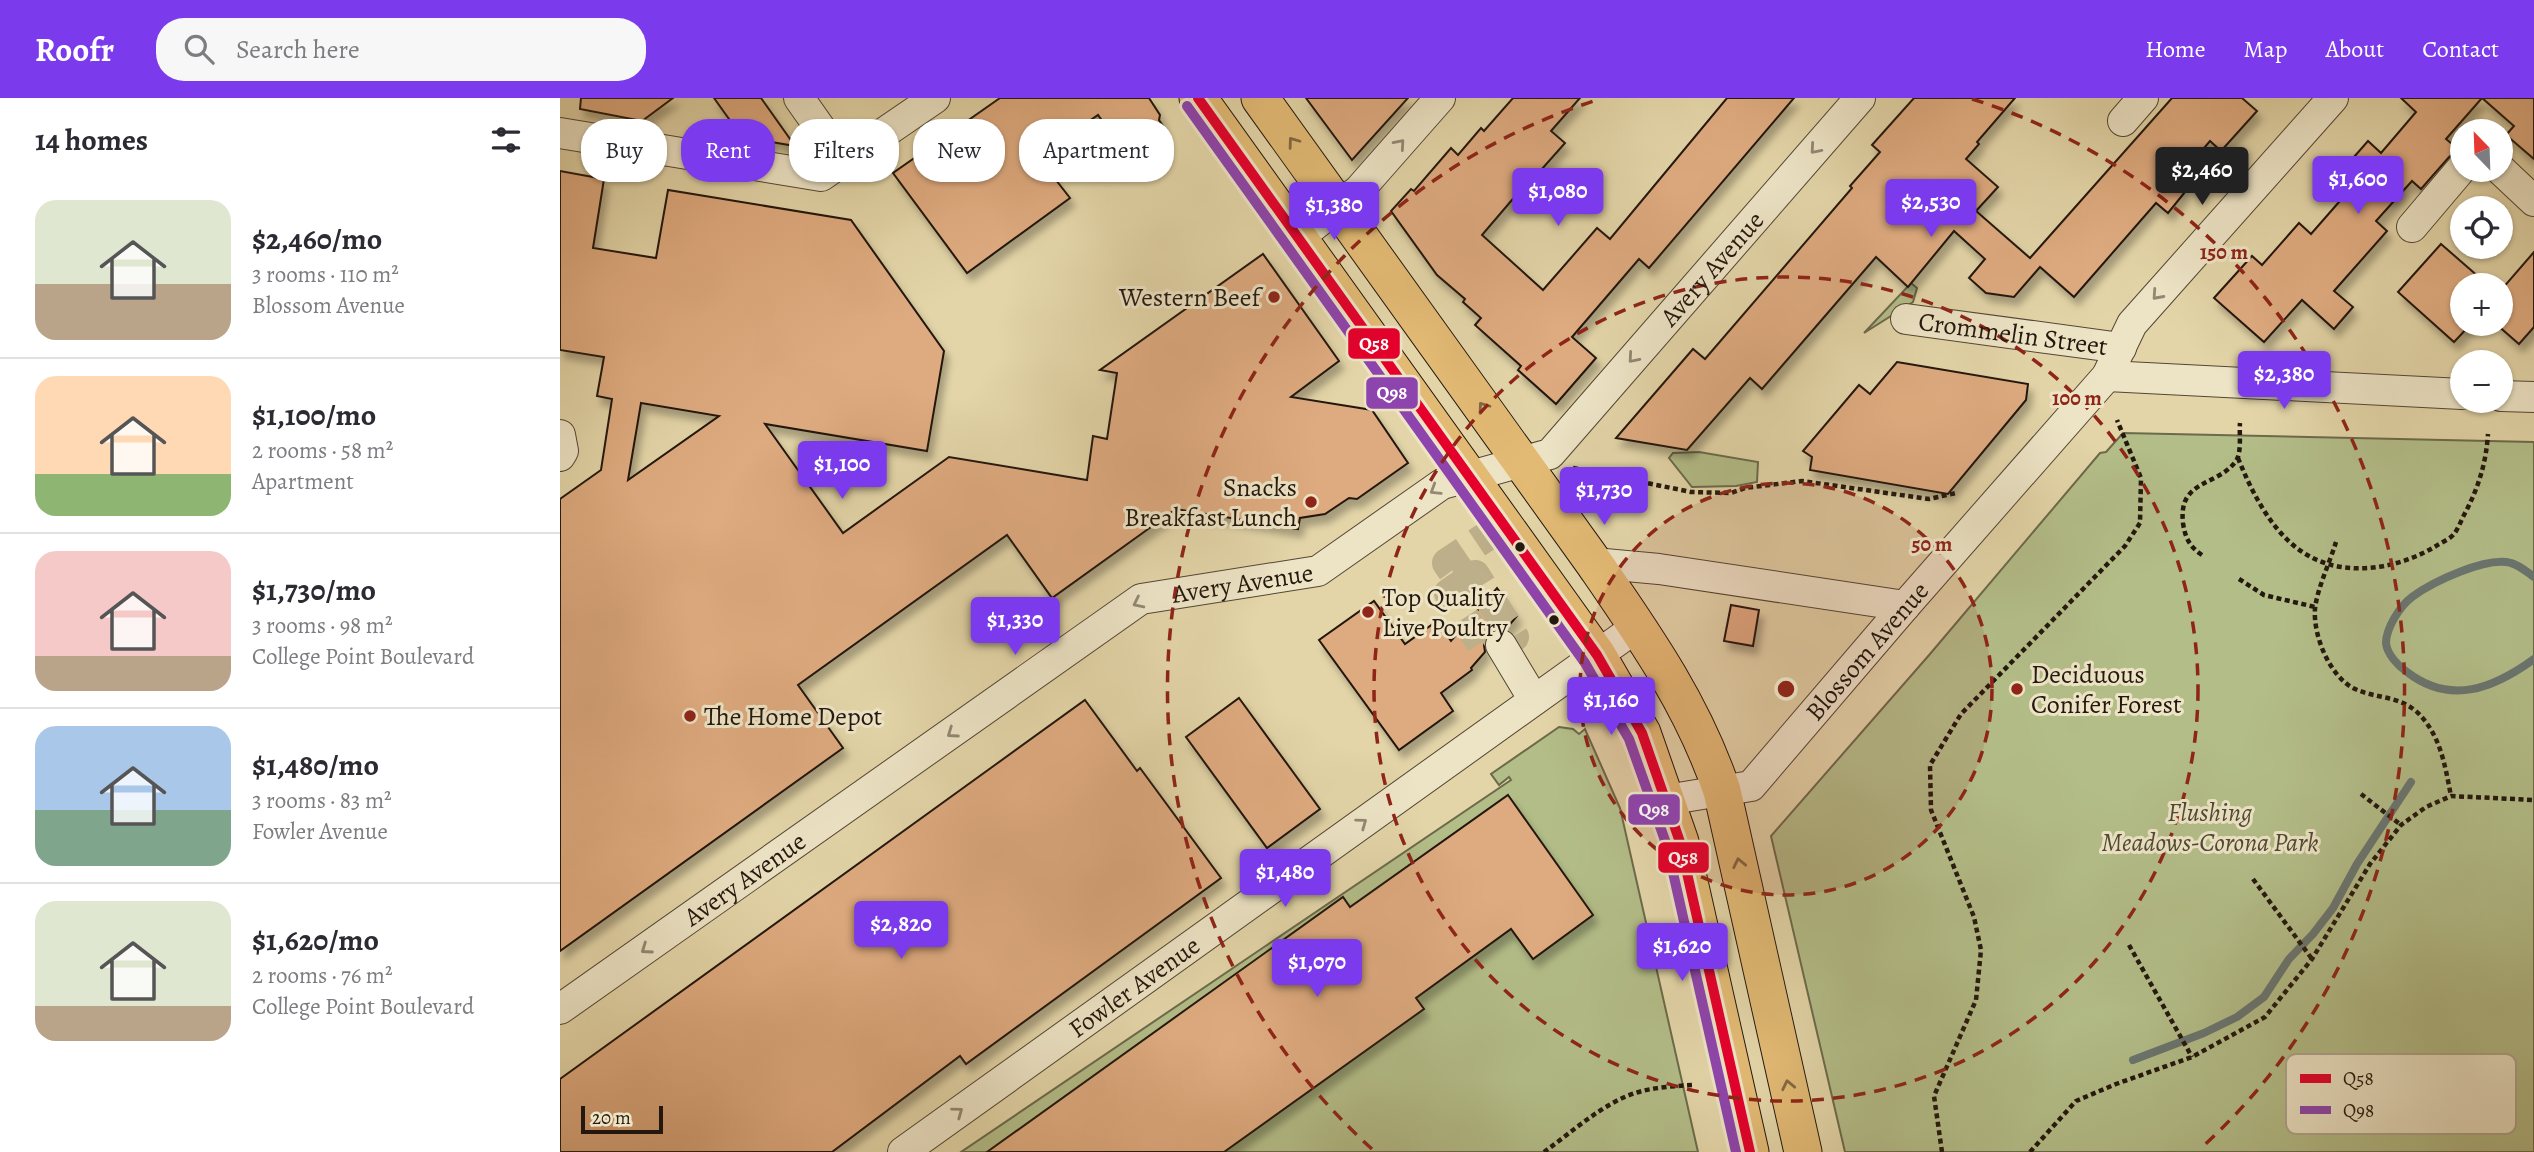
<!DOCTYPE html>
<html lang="en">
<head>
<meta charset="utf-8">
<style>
	body { margin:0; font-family:Alegreya,serif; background:#f7f7f7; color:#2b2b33; height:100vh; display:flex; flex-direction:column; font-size:26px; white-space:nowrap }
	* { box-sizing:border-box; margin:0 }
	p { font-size:23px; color:#7c7c81 }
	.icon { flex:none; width:38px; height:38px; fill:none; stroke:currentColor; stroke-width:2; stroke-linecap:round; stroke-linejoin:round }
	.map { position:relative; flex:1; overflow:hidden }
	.panel { display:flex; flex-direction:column; background:#fff; width:560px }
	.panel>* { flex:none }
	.top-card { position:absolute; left:21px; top:21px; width:665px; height:63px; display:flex; gap:14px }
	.needle { width:46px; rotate:337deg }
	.controls { position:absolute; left:1890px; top:21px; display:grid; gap:14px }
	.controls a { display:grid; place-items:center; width:63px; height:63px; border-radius:50%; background:#fff; box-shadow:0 2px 5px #0004; font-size:35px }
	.scale { position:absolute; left:21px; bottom:18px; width:82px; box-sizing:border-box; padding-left:7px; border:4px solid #23170e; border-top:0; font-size:19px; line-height:24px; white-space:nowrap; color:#23170e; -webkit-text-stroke:5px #ede4c6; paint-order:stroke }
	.price { position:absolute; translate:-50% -60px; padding:0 16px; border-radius:7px; background:#7c3aed; color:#fff; font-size:23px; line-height:46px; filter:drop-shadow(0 2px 4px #0008) }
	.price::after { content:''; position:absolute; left:50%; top:42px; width:21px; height:16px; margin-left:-10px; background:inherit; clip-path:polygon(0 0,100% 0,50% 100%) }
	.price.selected { background:#222; color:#fff }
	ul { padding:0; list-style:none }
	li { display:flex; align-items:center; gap:21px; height:175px; padding:0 35px }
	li+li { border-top:2px solid #e1e1e2 }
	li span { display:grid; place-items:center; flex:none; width:196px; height:140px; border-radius:21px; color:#555 }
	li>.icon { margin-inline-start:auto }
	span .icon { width:84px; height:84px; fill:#fffc; stroke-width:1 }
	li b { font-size:30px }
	h2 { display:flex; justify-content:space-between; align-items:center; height:84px; padding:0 35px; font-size:30px }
	.pill { padding:0 24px; border-radius:28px; background:#fff; box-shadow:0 2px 5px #0004; font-size:24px; line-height:63px }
	.pill.selected { background:#7c3aed; color:#fff }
	header { display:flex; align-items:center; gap:42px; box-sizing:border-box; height:98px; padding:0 35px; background:#7c3aed; color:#fff }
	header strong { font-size:33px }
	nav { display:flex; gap:38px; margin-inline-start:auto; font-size:24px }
	.search { width:490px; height:63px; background:#f7f7f7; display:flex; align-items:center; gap:18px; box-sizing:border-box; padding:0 24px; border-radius:28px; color:#7c7c81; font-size:26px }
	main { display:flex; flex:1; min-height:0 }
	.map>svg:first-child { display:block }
	.green { fill:#b3bd88; stroke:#6b6a4b; stroke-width:2 }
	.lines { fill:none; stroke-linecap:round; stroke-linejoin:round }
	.stream { stroke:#6a7671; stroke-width:8 }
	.building { fill:#deaa7f; stroke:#23170e; stroke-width:2; fill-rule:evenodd; filter:url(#shadow) }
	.minor-tunnel { stroke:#bdaf89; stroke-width:30; stroke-dasharray:30 15; stroke-linecap:butt }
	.minor-casing { stroke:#534634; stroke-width:32 }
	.major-casing { stroke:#23170e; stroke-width:39 }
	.path { stroke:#23170e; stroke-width:4.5; stroke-dasharray:5 3.5; stroke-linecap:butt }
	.minor { stroke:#ede4c6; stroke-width:30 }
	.major { stroke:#e2ba74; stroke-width:37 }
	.bus-1-casing { stroke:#ede4c6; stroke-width:16 }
	.bus-2-casing { stroke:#ede4c6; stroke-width:16 }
	.bus-1 { stroke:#e4002b; stroke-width:10 }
	.bus-2 { stroke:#8e44ad; stroke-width:10 }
	.oneway { stroke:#826841 }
	.oneway2 { stroke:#928873 }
	.ring { fill:none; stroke:#8f2418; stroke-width:3.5; stroke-dasharray:12 9 }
	.poi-dot { fill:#8f2418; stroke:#ede4c6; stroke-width:2.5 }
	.bus-dot { fill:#23170e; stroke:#ede4c6; stroke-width:2.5 }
	.labels { text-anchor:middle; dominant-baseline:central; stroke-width:6; stroke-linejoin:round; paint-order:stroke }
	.street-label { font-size:26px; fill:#23170e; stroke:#ede4c6 }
	.poi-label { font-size:26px; fill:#23170e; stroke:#ede4c6; text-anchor:start }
	.park-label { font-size:26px; font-style:italic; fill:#4e4933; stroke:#ede4c6 }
	.key { fill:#ede4c6; stroke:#b0a68f; stroke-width:2 }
	.key-label { font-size:19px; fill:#23170e }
	.centre { fill:#8f2418; stroke:#ede4c6; stroke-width:3.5 }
	.ring-label { font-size:21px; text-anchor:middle; font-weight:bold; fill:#8f2418; stroke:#ede4c6; stroke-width:6; stroke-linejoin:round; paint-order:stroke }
	.line-badge { stroke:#ede4c6; stroke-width:2.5 }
	.badge-label { font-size:19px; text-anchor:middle; font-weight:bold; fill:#fff }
</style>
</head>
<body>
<header>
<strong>Roofr</strong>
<div class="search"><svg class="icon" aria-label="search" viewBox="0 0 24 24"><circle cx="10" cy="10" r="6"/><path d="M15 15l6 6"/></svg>Search here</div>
<nav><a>Home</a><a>Map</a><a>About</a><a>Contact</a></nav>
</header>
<main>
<section class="panel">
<h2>14 homes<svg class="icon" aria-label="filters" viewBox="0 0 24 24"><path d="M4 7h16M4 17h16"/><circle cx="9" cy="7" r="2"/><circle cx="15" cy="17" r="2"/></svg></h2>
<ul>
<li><span style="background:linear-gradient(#dfe7d0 60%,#b9a48a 0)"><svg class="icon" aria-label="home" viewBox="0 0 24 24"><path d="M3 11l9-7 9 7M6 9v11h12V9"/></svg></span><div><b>$2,460/mo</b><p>3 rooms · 110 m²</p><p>Blossom Avenue</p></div></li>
<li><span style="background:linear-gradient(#ffd9b3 70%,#8fb573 0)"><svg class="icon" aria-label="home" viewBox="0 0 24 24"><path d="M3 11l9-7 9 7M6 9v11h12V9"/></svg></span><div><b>$1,100/mo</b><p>2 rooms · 58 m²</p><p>Apartment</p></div></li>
<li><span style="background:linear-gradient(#f6c9c9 75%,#b9a48a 0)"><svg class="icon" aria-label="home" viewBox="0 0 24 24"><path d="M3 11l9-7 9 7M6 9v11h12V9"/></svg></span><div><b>$1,730/mo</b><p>3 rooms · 98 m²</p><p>College Point Boulevard</p></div></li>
<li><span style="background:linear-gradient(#a9c7e8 60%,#7fa58c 0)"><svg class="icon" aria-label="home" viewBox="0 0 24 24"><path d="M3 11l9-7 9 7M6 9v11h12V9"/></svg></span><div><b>$1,480/mo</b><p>3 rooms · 83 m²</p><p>Fowler Avenue</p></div></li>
<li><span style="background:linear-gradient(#dfe7d0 75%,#b9a48a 0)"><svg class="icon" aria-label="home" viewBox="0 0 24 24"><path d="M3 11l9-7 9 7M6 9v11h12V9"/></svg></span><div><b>$1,620/mo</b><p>2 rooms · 76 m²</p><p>College Point Boulevard</p></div></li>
</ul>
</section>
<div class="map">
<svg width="1974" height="1054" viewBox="0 0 1974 1054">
	<defs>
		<filter id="shadow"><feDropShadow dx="4.5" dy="8" stdDeviation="3.5" flood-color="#0004"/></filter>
	</defs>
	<rect width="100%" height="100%" fill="#e3d5a8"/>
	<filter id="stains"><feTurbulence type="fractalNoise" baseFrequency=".00286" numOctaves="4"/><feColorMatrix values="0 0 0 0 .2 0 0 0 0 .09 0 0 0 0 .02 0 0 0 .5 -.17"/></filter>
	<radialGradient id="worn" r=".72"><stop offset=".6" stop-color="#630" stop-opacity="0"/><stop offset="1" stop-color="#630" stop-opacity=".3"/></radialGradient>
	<g class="green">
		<path d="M1351,185l6,5 -4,14 -49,31z"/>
		<path d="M1563,335l411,9v710h-689l-74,-316 159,-182 170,-201 6,-1z"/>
		<path d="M1139,354l59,10 -1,20 -21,4 -44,1 -23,-29 4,-5z"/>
		<path d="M999,629l14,2 6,5 6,-5 35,79 78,344h-737l550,-372 -2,-3 -10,8 -8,-11z"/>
	</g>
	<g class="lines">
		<g class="stream">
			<path d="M1974,479c-7,-5 -15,-12 -23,-14 -24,-7 -79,19 -99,34 -12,9 -26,31 -26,46 1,11 12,23 21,29 44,34 87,16 127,-13"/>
			<path d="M1573,962l71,-27 33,-16 27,-20 25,-38 24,-25 20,-26 24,-44 54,-82"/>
		</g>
	</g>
	<g class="building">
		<path d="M21,0h92l-31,23 -62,-12z"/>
		<path d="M154,0h47l34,48 -53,-9z"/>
		<path d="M440,0h149l11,17 -1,5 4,6 -38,27 -27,-38 -60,42 32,41 -103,75 -74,-100z"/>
		<path d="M746,0h102l-56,62z"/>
		<path d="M953,0h67l-29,33 14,12 -40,45 -2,-1 -41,48 61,55 54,-62 13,11 117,-141h67l-145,170 -10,-9 -67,78 24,21 -40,46 -38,-34 3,-4 -46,-41 6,-7 -18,-16 2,-3 -28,-24 -46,-64 20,-22 3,2 37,-43 7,7 23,-27 3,3z"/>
		<path d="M1354,0h101l-38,44 2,2 -13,15 32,28 -22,24 54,47 142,-160h70l15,13 -36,40 -11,-10 -35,41 10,10 -17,21 -12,-10 -82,94 -34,-30 -26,30 -28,-4 -17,-15 16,-19 -31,-28 -46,56 -32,-30 -114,132 -12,-11 -63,72 -71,-12 77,-89 12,10 147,-171 -2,-2 30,-34 -8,-7z"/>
		<path d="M1841,0h133v61l-28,-24 8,-9 -32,-28 -36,41 13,11 -10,7 -28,32 -9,-8 -36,40 11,10 -53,60 19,16 -19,22 -32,-29 -38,42 -50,-44 38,-42 10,9 37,-42 12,11 35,-40 -14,-12 36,-41 13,12 35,-41z"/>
		<path d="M0,73l44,8 -11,69 63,10 12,-68 183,30 93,131 -17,100 -162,-27 78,109 106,-76 138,23 6,-44 14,3 10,-66 -17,-3 163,-116 76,107 -48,36 81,13 36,53 -51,36 -8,-1 -24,16 -25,4 -2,11 -122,-20 -124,89 -45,-63 -209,150 45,63 -283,203v-452l41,-29 11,-71 -15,-3 7,-39 -44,-7zM81,305l78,13 -91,64z"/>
		<path d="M1881,146l47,41h-26v39h9l-17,18 -56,-50z"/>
		<path d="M1974,154v75l-15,17 -23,-20h5v-34z"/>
		<path d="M1337,264l131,22 -2,16 -78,94 -138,-24 2,-13 -9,-6 56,-66 11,9z"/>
		<path d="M937,490l20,28 -11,13 -15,1 -6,7 -1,8 1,7 -14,16 1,2 -31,23 12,18 -54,39 -80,-110 55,-39 31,43 32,-23 14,20z"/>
		<path d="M1171,507l28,5 -6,36 -29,-5z"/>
		<path d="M679,600l81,111 -53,39 -81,-111z"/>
		<path d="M525,602l52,71 3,-3 81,110 -255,186 -6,-8 -128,96h-272v-73z"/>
		<path d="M948,697l85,120 -60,44 -22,-30 -95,69 8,11 -200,143h-237l356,-255 7,10z"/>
	</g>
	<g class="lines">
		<path class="minor-tunnel" d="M902,486l-13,9 39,61 26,-17 -39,-62 -13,9 -15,-21 58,-39"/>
		<defs>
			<g id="minor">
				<path d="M239,0l45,64"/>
				<path d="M1563,23l20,-23"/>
				<path d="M0,35l261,43 114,-78"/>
				<path d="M1941,72l33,31"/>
				<path d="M1852,129l50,-59"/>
				<path d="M738,140l61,-48 81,-92"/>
				<path id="s1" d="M1346,221l215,29"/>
				<path d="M1547,278l355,18"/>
				<path d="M1941,298l33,1"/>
				<path d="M0,337l3,16 -3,5"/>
				<path d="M1034,465l65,6 246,37"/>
				<path d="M941,547l33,55"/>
				<path id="s2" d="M1106,702l85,-14 154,-180 202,-230 25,-52 201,-226"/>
				<path id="s3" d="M0,911l581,-410 177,-28 124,-87 108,-30 310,-356"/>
				<path id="s4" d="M343,1054l735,-526"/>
			</g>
			<g id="major">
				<path d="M638,0l399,557 45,78 38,109 70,310"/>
				<path d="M700,0l334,465c51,74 99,142 128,228l81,361"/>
			</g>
		</defs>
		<use href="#minor" class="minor-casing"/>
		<use href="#major" class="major-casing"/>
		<g class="path">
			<path d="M1678,360c14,35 36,79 71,98 39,22 91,12 127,-10 6,-4 14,-7 18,-12 4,-5 7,-13 10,-19 14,-26 22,-51 24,-81"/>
			<path d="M1013,370l118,24 40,1 14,-5 57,-7 127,18 27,-6"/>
			<path d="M1776,444c-6,20 -19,47 -21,67 -2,26 14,66 38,79 22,11 46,7 65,25 23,23 27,53 33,83"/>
			<path d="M1642,457c-12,-8 -17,-17 -19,-32 -5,-44 34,-36 53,-62 6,-9 3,-28 4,-38"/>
			<path d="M1679,481l25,16 51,12"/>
			<path d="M1801,696l40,31"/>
			<path d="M1693,781l59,80"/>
			<path d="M1569,847l63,112"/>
			<path d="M984,1054c28,-20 58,-48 91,-59 19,-6 40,-7 59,-8"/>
			<path d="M1382,1054l-8,-56 42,-96 5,-50 -7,-33 -43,-107 -1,-45 31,-51 164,-168 15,-23 1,-45 -24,-58"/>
			<path d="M1470,1054l46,-51 40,-17 76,-27 73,-40 47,-58 58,-95 31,-39 25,-18 25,-11 83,4"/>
		</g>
		<use href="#minor" class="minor"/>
		<use href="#major" class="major"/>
		<defs>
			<path id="bus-1" d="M638,0l399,557 45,78 38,109 70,310"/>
			<path id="bus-2" d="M627,8l398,557 44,76 38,107 69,306"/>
		</defs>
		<use href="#bus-1" class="bus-1-casing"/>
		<use href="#bus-2" class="bus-2-casing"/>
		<use href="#bus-1" class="bus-1"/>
		<use href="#bus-2" class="bus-2"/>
	</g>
	<defs><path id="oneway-chevron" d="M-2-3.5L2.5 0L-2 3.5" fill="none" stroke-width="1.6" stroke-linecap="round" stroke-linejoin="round" transform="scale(1.75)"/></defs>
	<g class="oneway">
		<use href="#oneway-chevron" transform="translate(733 44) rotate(-126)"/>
		<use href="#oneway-chevron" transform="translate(923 309) rotate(-126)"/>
		<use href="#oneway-chevron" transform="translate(1179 765) rotate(-102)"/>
		<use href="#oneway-chevron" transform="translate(1228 987) rotate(-102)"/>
	</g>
	<g class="oneway2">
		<use href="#oneway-chevron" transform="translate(840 46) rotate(-49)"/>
		<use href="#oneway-chevron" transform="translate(1255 51) rotate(131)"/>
		<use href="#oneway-chevron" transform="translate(1597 197) rotate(132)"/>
		<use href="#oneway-chevron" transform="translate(1073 260) rotate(131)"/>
		<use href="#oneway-chevron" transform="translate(875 392) rotate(148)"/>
		<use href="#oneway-chevron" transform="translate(578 505) rotate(154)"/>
		<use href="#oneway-chevron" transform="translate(392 635) rotate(145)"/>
		<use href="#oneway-chevron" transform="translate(802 725) rotate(-36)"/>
		<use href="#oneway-chevron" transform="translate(86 851) rotate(145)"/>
		<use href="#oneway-chevron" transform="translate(398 1014) rotate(-36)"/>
	</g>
	<circle cx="1226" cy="591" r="206" fill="#8f2418" fill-opacity=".12"/>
	<g class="ring">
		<circle cx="1226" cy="591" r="206"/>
		<circle cx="1226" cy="591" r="412"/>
		<path d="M812 1051A619 619 0 0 1 1040 1M1412 1A619 619 0 0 1 1640 1051"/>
	</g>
	<g class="poi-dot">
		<circle cx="714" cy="199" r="7"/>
		<circle cx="751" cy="404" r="7"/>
		<circle cx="808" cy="514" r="7"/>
		<circle cx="1457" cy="591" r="7"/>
		<circle cx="130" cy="618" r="7"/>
	</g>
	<g class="bus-dot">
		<circle cx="960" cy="449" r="6"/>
		<circle cx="994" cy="522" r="6"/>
	</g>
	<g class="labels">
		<g class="street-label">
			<text stroke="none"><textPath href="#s3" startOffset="1400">Avery Avenue</textPath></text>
			<text stroke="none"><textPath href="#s1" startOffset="108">Crommelin Street</textPath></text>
			<text stroke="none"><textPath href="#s3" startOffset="814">Avery Avenue</textPath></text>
			<text stroke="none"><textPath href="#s2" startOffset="264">Blossom Avenue</textPath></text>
			<text stroke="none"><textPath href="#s3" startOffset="226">Avery Avenue</textPath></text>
			<text stroke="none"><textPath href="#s4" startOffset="284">Fowler Avenue</textPath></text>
		</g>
		<g class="poi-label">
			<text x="700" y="199" text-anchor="end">Western Beef</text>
			<text x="737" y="389" text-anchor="end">Snacks<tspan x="737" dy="30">Breakfast Lunch</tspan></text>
			<text x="822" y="499">Top Quality<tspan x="822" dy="30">Live Poultry</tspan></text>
			<text x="1471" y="576">Deciduous<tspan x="1471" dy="30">Conifer Forest</tspan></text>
			<text x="144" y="618">The Home Depot</text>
		</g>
		<g class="park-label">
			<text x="1650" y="714">Flushing<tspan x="1650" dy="30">Meadows-Corona Park</tspan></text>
		</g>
	</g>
	<rect x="1726" y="956" width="230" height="80" rx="10" class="key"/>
	<rect x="1740" y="976" width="31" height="9" fill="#e4002b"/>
	<rect x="1740" y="1008" width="31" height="8" fill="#8e44ad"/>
	<g class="key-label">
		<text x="1783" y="987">Q58</text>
		<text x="1783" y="1019">Q98</text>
	</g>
	<circle cx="1226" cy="591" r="10" class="centre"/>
	<g class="ring-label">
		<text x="1664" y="161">150 m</text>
		<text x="1517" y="307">100 m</text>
		<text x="1372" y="453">50 m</text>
	</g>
	<g class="line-badge">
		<rect x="787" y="229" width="54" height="33" rx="7" fill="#e4002b"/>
		<rect x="805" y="278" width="54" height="34" rx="7" fill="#8e44ad"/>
		<rect x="1067" y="695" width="54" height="33" rx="7" fill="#8e44ad"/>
		<rect x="1097" y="743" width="53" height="33" rx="7" fill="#e4002b"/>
	</g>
	<g class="badge-label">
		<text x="814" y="252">Q58</text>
		<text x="832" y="301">Q98</text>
		<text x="1094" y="718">Q98</text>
		<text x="1123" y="766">Q58</text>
	</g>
	<rect width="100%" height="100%" filter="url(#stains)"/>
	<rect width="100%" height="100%" fill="url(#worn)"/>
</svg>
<div class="controls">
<a><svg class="needle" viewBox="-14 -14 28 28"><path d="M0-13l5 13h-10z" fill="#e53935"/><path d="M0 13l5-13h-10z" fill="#7c7c81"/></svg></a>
<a><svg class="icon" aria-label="locate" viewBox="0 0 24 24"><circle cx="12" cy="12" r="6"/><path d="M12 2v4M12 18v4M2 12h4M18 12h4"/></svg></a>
<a>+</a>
<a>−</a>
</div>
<div class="scale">20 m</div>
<b class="price selected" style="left:1642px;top:109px">$2,460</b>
<b class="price" style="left:1798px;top:118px">$1,600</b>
<b class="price" style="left:998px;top:130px">$1,080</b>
<b class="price" style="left:1371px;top:141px">$2,530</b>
<b class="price" style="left:774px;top:144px">$1,380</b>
<b class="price" style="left:1724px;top:313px">$2,380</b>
<b class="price" style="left:282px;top:403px">$1,100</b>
<b class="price" style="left:1044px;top:429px">$1,730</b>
<b class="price" style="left:455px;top:559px">$1,330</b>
<b class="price" style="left:1051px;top:639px">$1,160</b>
<b class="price" style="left:725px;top:811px">$1,480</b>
<b class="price" style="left:341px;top:863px">$2,820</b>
<b class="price" style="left:1122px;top:885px">$1,620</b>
<b class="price" style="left:757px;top:901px">$1,070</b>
<div class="top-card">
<a class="pill">Buy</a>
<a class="pill selected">Rent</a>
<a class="pill">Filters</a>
<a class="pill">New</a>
<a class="pill">Apartment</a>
</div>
</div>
</main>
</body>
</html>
